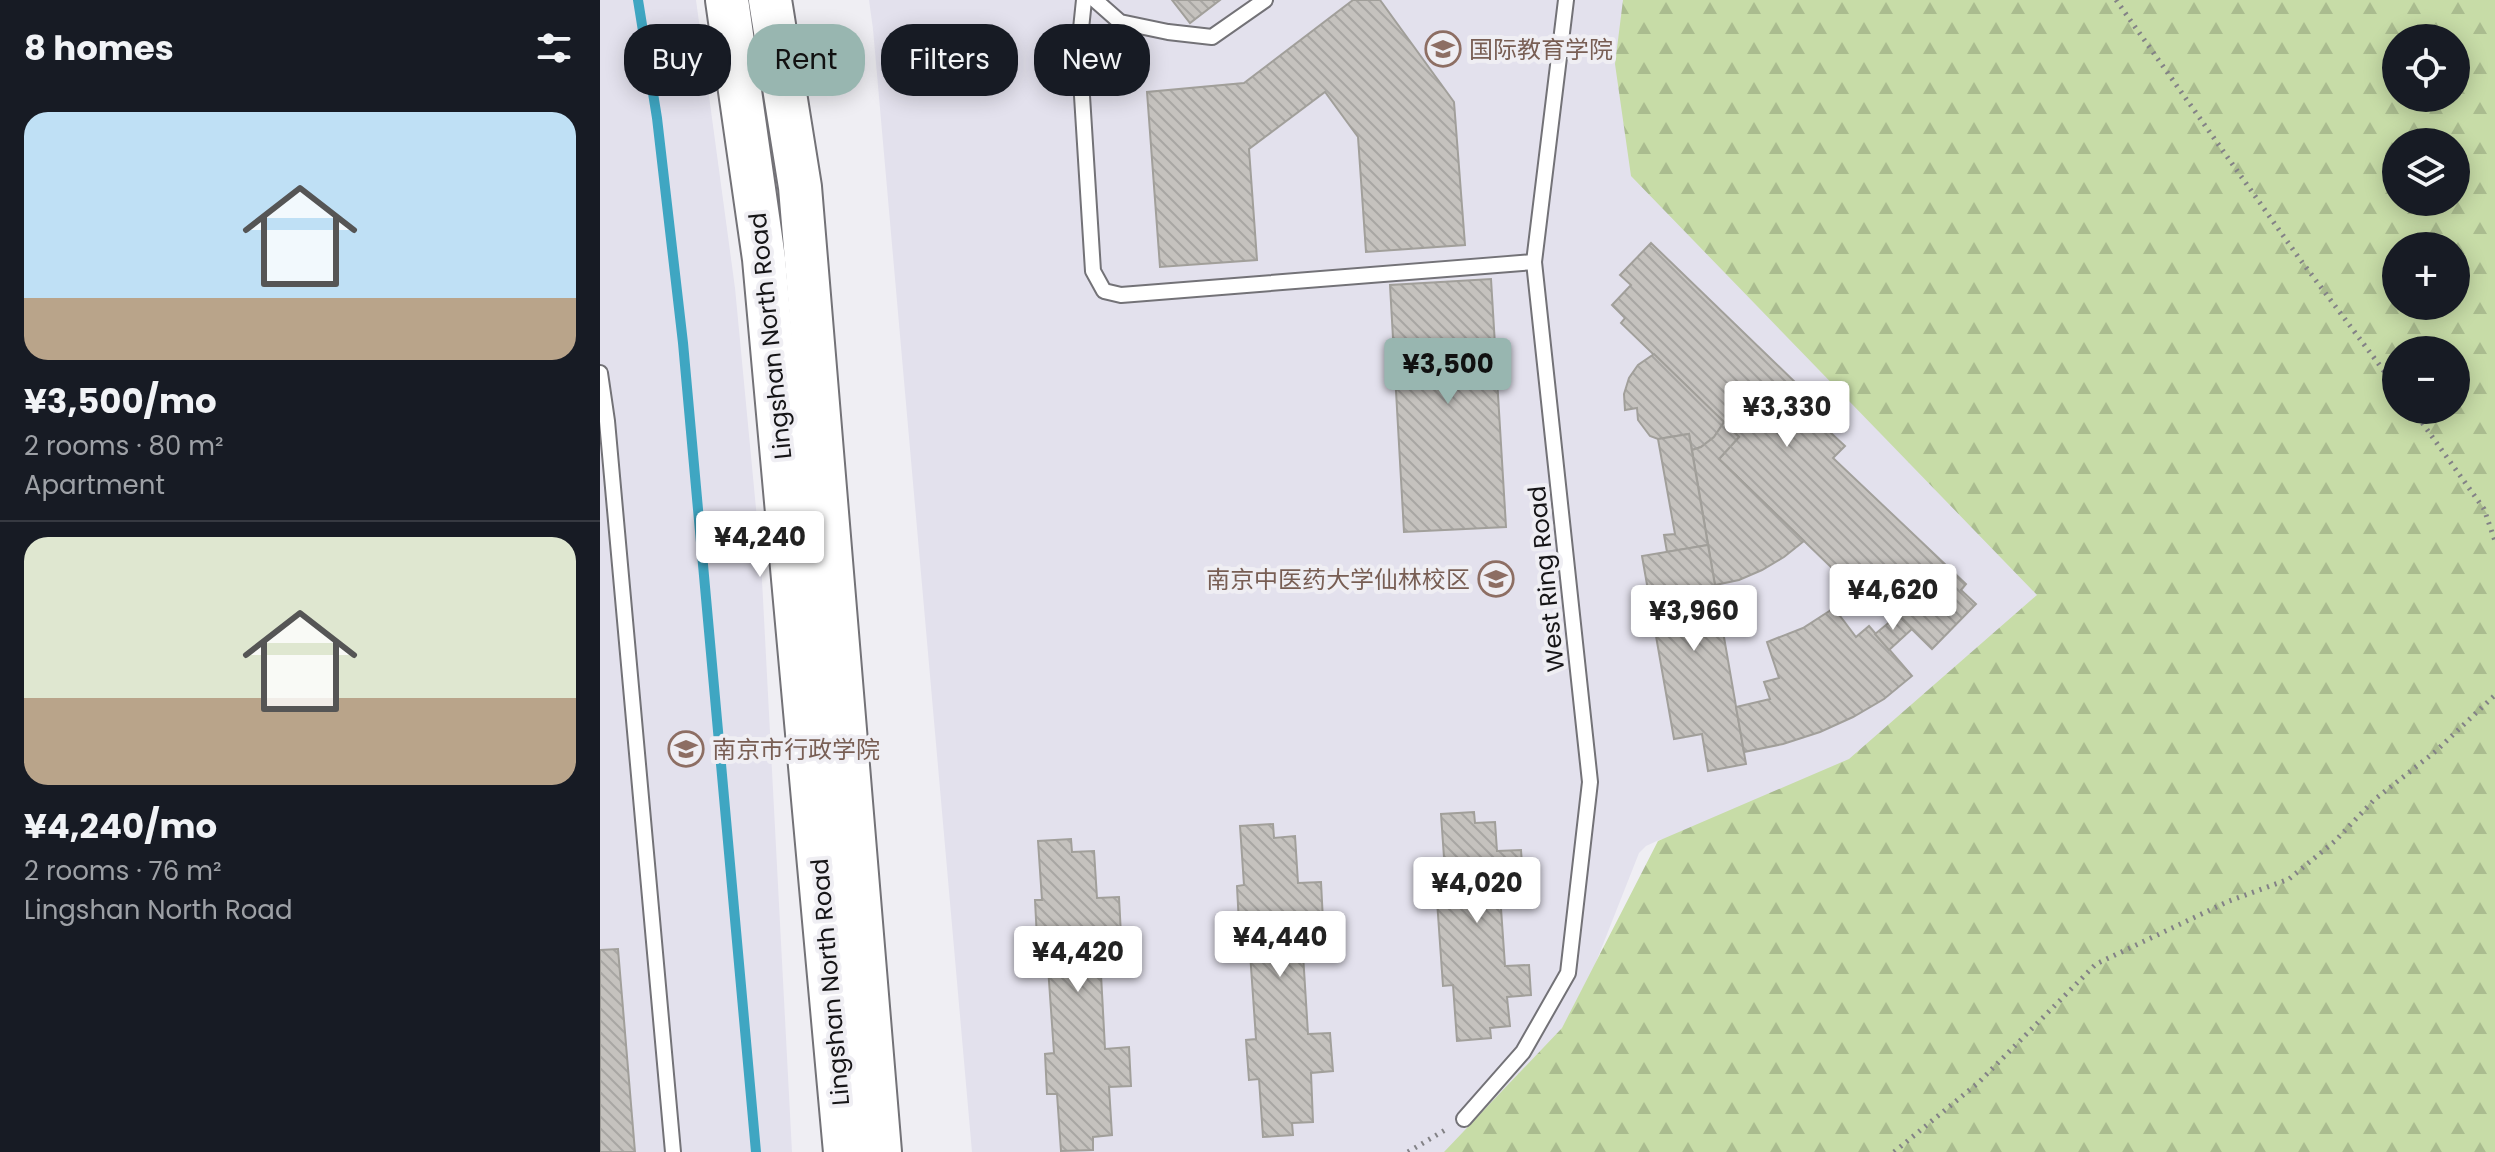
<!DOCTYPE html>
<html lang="en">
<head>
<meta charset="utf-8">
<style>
	body { margin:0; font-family:Poppins,"Noto Sans SC",sans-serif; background:#20242c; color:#f1f3f6; height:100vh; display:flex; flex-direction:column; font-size:30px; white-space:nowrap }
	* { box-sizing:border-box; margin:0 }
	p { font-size:26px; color:#9ea1a6 }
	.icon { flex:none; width:44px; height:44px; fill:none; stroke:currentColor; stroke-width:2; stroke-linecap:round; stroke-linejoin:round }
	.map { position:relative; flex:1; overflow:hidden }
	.side { display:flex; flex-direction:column; background:#171b24; width:600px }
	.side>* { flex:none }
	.guide { position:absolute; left:24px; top:24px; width:760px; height:72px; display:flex; gap:16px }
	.buttons { position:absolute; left:1782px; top:24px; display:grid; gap:16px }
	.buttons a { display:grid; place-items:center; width:88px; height:88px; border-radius:50%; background:#171b24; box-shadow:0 4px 20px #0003; font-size:40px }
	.price { position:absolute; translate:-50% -68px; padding:0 18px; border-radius:8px; background:#fff; color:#222; font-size:26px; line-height:52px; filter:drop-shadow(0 2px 4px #0008) }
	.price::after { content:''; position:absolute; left:50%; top:48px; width:24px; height:18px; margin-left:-12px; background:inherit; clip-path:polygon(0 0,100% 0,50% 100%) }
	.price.selected { background:#98b6b0; color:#111 }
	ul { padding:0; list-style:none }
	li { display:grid; align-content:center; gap:16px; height:424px; padding:0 24px }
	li+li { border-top:2px solid #363941 }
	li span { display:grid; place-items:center; height:248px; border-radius:24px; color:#555 }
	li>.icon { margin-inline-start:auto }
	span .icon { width:144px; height:144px; fill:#fffc; stroke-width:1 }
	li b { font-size:34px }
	h2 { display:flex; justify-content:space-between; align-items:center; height:96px; padding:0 24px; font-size:34px }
	.tag { padding:0 28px; border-radius:32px; background:#171b24; box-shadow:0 4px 20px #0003; font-size:28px; line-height:72px }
	.tag.selected { background:#98b6b0; color:#111 }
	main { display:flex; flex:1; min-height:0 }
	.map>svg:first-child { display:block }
	.built { fill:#e3e1ed }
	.forest { fill:url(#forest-firs); fill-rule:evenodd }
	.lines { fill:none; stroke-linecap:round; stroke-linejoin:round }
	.stream { stroke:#3fa6c2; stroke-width:10 }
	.building { fill:url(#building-back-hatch); stroke:#a19f9a; stroke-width:2 }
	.lane-casing { stroke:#737277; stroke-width:18 }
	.secondary-casing { stroke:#737277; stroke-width:46 }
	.path { stroke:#838286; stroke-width:5; stroke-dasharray:2 6; stroke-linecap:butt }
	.lane { stroke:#fff; stroke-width:14 }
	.secondary { stroke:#fff; stroke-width:42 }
	.labels { text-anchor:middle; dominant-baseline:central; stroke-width:8; stroke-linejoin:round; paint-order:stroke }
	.education-label { font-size:24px; fill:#785e54; stroke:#efeef3; text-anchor:start }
	.street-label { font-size:24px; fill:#161517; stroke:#efeef3 }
</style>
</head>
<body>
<main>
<section class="side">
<h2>8 homes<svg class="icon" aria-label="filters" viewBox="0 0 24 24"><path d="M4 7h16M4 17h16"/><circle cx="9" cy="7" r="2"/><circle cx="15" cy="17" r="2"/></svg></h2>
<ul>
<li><span style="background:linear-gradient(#bfe0f5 75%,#b9a48a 0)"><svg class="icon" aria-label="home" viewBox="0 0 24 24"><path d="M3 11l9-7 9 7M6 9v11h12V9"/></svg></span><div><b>¥3,500/mo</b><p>2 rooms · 80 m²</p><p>Apartment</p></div></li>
<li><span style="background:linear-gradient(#dfe7d0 65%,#b9a48a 0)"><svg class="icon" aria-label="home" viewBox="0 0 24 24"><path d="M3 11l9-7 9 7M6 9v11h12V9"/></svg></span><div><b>¥4,240/mo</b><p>2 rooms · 76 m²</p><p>Lingshan North Road</p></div></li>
</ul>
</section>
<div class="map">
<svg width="1895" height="1152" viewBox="0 0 1895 1152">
	<defs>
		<pattern id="forest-firs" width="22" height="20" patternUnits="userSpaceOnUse" patternTransform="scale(2)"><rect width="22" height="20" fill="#c7dca7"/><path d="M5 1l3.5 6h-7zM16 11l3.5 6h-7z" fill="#aabc8f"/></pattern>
		<pattern id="building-back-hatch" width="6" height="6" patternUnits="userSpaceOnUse" patternTransform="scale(2)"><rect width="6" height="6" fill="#c5c2be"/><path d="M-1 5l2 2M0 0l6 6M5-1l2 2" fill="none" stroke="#a8a6a3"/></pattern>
	</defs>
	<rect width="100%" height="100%" fill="#efeef3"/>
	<g class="built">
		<path d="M0,0h96l39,288 26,273 31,591h-192z"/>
		<path d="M269,0h767l431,573 -78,121 -237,125 -93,21 -13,6 -7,7 -54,137 -40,68 -91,94h-482l-99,-1123z"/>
	</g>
	<path class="forest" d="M1023,0h872v1152h-1051l118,-124 96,-187 191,-82 188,-164 -406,-419 -16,-112zM1796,38h60v60h-60zM1796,142h60v60h-60zM1796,246h60v60h-60zM1796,350h60v60h-60z"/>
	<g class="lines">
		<path class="stream" d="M38,0l19,118 26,225 73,809"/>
	</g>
	<g class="building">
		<path d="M572,0h48l-30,23z"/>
		<path d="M753,0h27l74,102 11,143 -99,7 -8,-115 -33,-45 -76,57 8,111 -97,7 -13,-175 97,-9z"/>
		<path d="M1051,243l148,143 -9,9 55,51 -12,12 133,126 -5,6 15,14 -44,45 -64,-63 -8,9 -141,-136 20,-22 -118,-114 4,-5 -13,-13 19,-20 -11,-10z"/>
		<path d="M891,279l15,248 -102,5 -14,-247z"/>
		<path d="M1054,354l70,68 -10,15 -13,10 -9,3 -3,-16 -31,5 -8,-3 -12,-16 -1,-12 -12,2 -1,-16 5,-16 9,-13z"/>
		<path d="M1124,422l15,15 -20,22 85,82 -20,16 -22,13 -23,10 -24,5 -23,-135 9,-3 13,-10z"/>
		<path d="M1089,434l19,111 -41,7 -3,-17 11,-1 -17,-95z"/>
		<path d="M1108,545l38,219 -38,7 -6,-37 -28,5 -32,-183z"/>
		<path d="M1234,608l22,29 13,-11 43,50 -28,23 -31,18 -33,15 -37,12 -39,8 -8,-45 34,-8 -6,-17 15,-4 -12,-36 36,-14z"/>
		<path d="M1298,615l14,14 -23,21 -14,-16z"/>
		<path d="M874,812l1,11 20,-1 2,29 24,-1 3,43 -24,1 5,72 24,-1 2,30 -24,2 3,29 -20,2 1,10 -34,3 -4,-56 -10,1 -8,-114h10l-4,-58z"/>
		<path d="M673,824l1,14 21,-2 3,47 23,-1 2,39 -22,1 7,112 22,-1 3,38 -22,2 2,49 -21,1 1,12 -30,2 -4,-58 -10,1 -3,-40 10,-1 -8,-115h-9l-2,-38 7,-1 -4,-59z"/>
		<path d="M471,839l1,13 22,-1 3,47 22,-1 2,38 -22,2 6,112 24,-2 2,39 -22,1 3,48 -19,2v13l-32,1 -4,-57h-10l-2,-40 9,-1 -8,-115 -9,1 -2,-39h7l-4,-59z"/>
		<path d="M18,949l17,203h-35v-202z"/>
	</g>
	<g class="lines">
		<defs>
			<g id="lane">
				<path d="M484,0l-5,48 14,223 11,20 17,4 413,-33"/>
				<path d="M495,0l25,22 48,10 44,5 53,-37"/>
				<path d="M0,373l7,48 66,731"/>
				<path d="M864,1119l59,-67 45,-79 22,-191 -56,-520 32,-262"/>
			</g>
			<g id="secondary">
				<path d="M127,0l37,259 81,893"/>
				<path d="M170,0l30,187 80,965"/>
			</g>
		</defs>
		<use href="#lane" class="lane-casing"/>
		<use href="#secondary" class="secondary-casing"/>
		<g class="path">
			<path d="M1516,0l183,258 97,129"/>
			<path d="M1813,410l71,99 11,32"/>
			<path d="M808,1152l37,-22"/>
			<path d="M1294,1152l84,-69 118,-119 133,-63 60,-22 46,-38 39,-41 62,-49 59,-56"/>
		</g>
		<use href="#lane" class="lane"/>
		<use href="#secondary" class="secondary"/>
	</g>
	<defs>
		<symbol id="school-ring" viewBox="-11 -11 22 22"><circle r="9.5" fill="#efeef3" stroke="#8d6e63" stroke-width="1.5"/><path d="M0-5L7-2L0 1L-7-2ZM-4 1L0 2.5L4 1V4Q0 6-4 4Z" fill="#8d6e63"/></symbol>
		<symbol id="university-ring" viewBox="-11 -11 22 22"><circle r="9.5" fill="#efeef3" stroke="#8d6e63" stroke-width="1.5"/><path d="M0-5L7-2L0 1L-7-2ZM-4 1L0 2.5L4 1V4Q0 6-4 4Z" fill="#8d6e63"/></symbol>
	</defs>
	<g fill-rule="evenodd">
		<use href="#school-ring" x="823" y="29" width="40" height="40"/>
		<use href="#university-ring" x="876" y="559" width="40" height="40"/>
		<use href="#school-ring" x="66" y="729" width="40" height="40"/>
	</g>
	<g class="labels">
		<g class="education-label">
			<text x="869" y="49">国际教育学院</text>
			<text x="870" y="579" text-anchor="end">南京中医药大学仙林校区</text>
			<text x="112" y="749">南京市行政学院</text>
		</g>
		<g class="street-label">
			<text transform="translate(170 336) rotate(-96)">Lingshan North Road</text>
			<text transform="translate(946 579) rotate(-96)">West Ring Road</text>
			<text transform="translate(230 982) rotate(-95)">Lingshan North Road</text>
		</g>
	</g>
</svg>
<div class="buttons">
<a><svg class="icon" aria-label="locate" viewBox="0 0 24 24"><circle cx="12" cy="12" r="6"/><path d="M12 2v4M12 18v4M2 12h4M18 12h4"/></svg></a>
<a><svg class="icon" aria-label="layers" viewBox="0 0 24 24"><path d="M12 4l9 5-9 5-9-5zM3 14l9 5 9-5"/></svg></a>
<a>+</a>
<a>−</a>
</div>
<b class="price selected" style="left:848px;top:406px">¥3,500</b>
<b class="price" style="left:1187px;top:449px">¥3,330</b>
<b class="price" style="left:160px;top:579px">¥4,240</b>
<b class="price" style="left:1293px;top:632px">¥4,620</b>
<b class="price" style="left:1094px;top:653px">¥3,960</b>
<b class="price" style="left:877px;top:925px">¥4,020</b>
<b class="price" style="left:680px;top:979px">¥4,440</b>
<b class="price" style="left:478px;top:994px">¥4,420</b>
<div class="guide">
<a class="tag">Buy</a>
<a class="tag selected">Rent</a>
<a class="tag">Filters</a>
<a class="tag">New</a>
</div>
</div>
</main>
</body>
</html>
